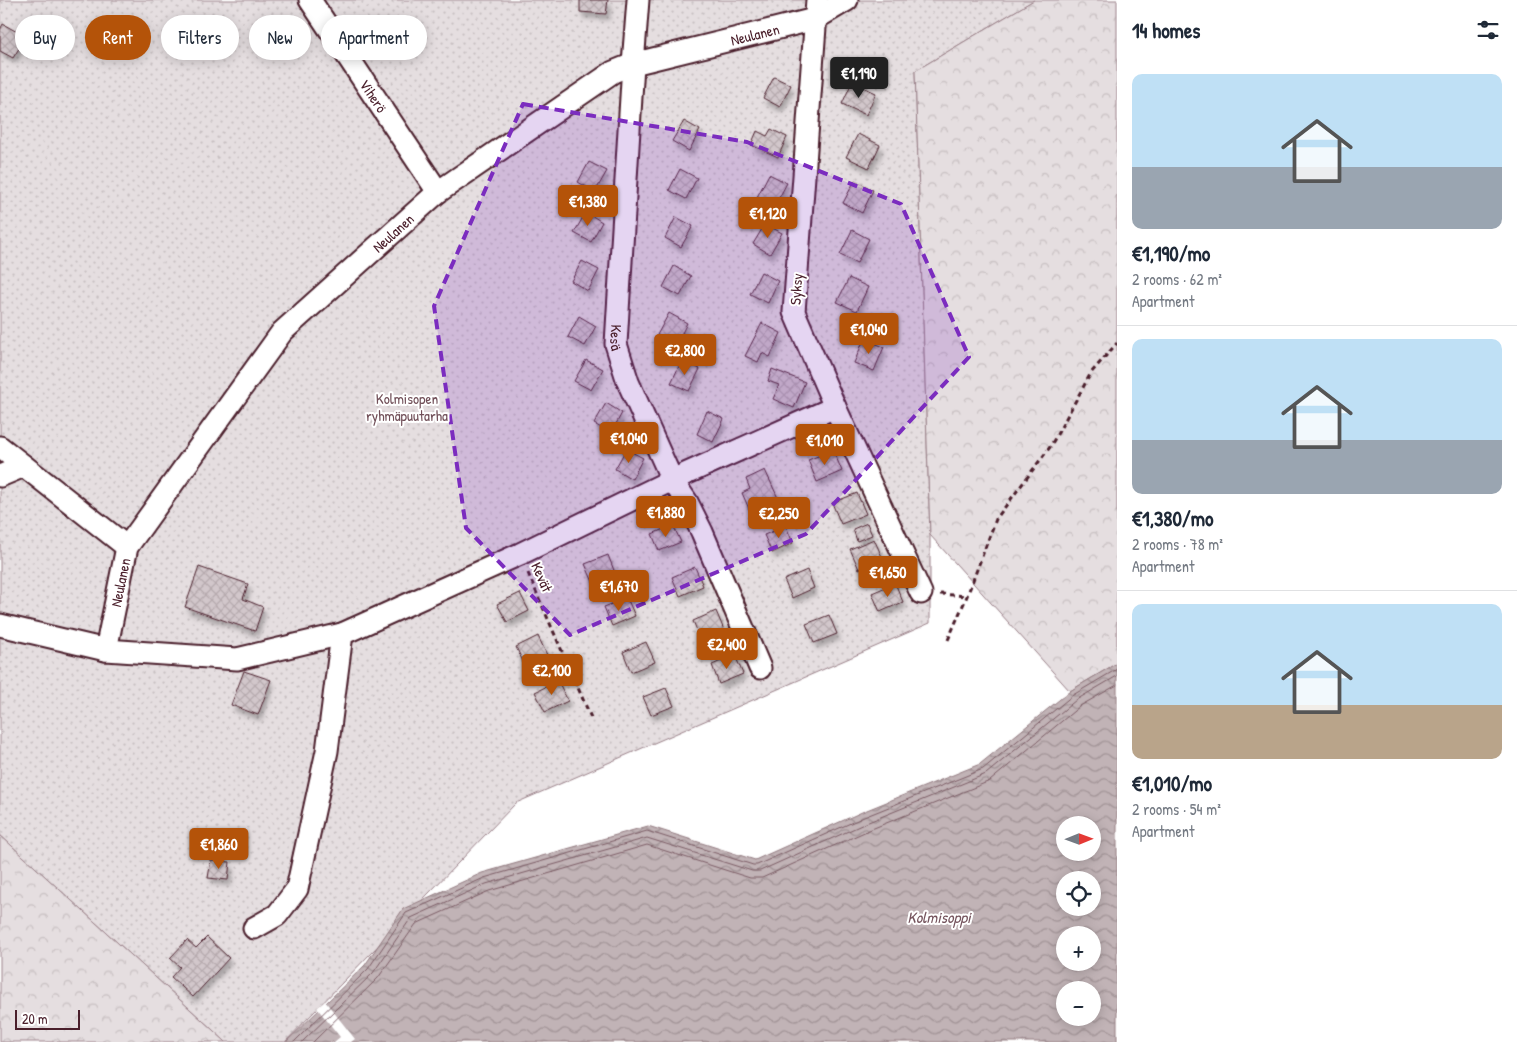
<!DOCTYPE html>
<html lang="en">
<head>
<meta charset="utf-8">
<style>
	body { margin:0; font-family:"Patrick Hand",sans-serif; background:#f2f2f3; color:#1f2937; height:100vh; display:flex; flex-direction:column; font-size:19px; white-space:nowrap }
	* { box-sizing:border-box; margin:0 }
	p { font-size:16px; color:#747a83 }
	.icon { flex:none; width:28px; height:28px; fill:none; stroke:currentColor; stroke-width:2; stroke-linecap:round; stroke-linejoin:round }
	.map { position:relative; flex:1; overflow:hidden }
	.panel { display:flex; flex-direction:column; background:#fff; width:400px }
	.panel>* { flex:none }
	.hud { position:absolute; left:15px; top:15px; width:475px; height:45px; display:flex; gap:10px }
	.needle { width:32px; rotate:89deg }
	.controls { position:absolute; left:1056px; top:816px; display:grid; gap:10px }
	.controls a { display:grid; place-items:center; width:45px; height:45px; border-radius:50%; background:#fff; box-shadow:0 2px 12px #0003; font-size:25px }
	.scale { position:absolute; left:15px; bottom:12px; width:65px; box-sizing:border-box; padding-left:5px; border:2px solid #4a1f2b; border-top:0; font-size:14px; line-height:18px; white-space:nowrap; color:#4a1f2b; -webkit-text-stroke:4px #fff; paint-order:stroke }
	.price { position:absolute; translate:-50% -42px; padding:0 11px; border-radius:5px; background:#b45309; color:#fff; font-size:16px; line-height:32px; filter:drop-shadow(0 1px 2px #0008) }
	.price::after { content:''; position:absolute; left:50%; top:30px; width:15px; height:11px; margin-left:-8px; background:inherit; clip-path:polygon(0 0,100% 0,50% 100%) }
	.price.selected { background:#222; color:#fff }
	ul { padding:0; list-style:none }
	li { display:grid; align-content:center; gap:10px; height:265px; padding:0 15px }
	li+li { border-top:1px solid #e0e1e3 }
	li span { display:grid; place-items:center; height:155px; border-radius:10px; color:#555 }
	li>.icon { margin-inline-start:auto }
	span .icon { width:90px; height:90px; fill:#fffc; stroke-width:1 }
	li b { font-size:21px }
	h2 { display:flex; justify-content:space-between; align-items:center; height:60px; padding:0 15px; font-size:21px }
	.pill { padding:0 18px; border-radius:22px; background:#fff; box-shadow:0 2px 12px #0003; font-size:18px; line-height:45px }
	.pill.selected { background:#b45309; color:#fff }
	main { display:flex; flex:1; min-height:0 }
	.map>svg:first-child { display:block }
	.green { fill:url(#green-dots); stroke:#987e86 }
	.forest { fill:url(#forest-crowns); stroke:#987e86 }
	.water { fill:url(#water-waves); stroke:#91787e; fill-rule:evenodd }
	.pier { fill:#fff }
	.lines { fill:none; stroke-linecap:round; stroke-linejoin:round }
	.shore { stroke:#7a5a63; stroke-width:1 }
	.building { fill:url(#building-cross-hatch); stroke:#4a1f2b; filter:url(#shadow) }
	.minor-casing { stroke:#4a1f2b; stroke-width:25 }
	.path { stroke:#4a1f2b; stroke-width:3; stroke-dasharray:5 4; stroke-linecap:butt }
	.minor { stroke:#fff; stroke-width:21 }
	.marked { fill:#7b2cbf; fill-opacity:0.2; stroke:#7b2cbf; stroke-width:4; stroke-dasharray:10 6; stroke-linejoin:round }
	.labels { text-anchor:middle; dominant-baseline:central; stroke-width:4; stroke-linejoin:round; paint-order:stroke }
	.street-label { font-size:15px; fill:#4a1f2b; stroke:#fff }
	.park-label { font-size:15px; fill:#714f58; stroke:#fff }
	.water-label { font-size:16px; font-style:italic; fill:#74535c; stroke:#fff }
</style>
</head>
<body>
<main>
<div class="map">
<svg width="1117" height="1042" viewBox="0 0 1117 1042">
	<defs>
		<pattern id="green-dots" width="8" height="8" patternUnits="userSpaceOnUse" patternTransform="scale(1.25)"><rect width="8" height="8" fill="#e5dee0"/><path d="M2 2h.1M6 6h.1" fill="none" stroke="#c6bec0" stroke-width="1.8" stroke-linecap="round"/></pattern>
		<pattern id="forest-crowns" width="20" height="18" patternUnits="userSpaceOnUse" patternTransform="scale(1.25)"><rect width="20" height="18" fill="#e5dee0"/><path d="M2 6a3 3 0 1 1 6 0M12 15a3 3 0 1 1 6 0" fill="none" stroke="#c6bec0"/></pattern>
		<pattern id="water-waves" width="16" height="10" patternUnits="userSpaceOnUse" patternTransform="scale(1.25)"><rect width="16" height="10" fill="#c1b3b6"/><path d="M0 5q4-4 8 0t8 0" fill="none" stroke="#9f9194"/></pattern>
		<pattern id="building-cross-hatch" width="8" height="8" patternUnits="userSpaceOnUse" patternTransform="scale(1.25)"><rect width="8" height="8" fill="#d2c7cb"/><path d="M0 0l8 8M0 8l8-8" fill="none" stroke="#b6aaae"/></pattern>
		<filter id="shadow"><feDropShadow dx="3" dy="5.5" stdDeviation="2.5" flood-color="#0004"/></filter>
	</defs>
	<rect width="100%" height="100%" fill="#fff"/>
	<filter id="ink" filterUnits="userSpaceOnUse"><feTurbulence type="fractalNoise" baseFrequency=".02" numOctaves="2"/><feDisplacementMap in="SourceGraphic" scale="10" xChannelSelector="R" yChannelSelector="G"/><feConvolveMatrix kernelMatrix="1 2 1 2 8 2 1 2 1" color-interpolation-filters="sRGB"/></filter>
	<g filter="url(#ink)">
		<path class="green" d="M0,0h1034l-119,71 15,464v88l-414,180 -231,239h-59l-226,-207z"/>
		<g class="forest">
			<path d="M1034,0h83v663l-47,28 -140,-156 -15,-464z"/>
			<path d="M0,835l226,207h-226z"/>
		</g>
		<path class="water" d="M1117,663v379h-831l79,-77 38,-56 79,-36 166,-47 107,34 107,-48 118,-48 90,-73zM1065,825h27v27h-27zM1065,880h27v28h-27zM1065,935h27v27h-27zM1065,990h27v28h-27z"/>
		<path class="pier" d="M325,1001l30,38 -4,3h-17l6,-5 -23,-29z"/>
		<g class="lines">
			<g class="shore">
				<path d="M294,1042l74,-73 38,-56 78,-35 163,-47 106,34h4l107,-48 119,-48 90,-74 44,-26"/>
				<path d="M302,1042l71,-69 38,-55 75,-34 161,-46 105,33h8l106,-48 120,-49 90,-74 41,-24"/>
				<path d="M313,1042l65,-64 38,-54 73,-33 158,-46 103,33h12l107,-48 121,-49 90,-75 37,-21"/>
			</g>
		</g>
		<g class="building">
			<path d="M580,0h28l-2,14 -26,-2z"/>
			<path d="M3,24l23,13 -13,21 -13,-7v-21z"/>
			<path d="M774,77l17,8 -11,22 -17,-9z"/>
			<path d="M852,82l24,11 -10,22 -24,-11z"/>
			<path d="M684,121l16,9 -11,21 -17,-10z"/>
			<path d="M771,129l16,8 -9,20 -27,-12 6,-14 10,5z"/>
			<path d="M858,134l22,11 -11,23 -23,-11z"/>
			<path d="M589,162l18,9 -12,21 -17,-10z"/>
			<path d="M680,169l17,9 -11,21 -17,-9z"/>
			<path d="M769,174l18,9 -13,24 -17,-10z"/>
			<path d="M855,180l18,10 -11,23 -19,-10z"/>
			<path d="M586,212l16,10 -11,20 -17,-9z"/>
			<path d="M676,217l17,9 -12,21 -16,-9z"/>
			<path d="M765,224l17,9 -12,21 -17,-10z"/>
			<path d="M852,230l17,9 -12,24 -17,-8z"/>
			<path d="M582,261l17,9 -11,21 -17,-10z"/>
			<path d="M674,266l17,10 -11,20 -17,-9z"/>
			<path d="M761,272l17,9 -10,22 -18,-9z"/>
			<path d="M849,278l19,9 -11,24 -20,-9z"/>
			<path d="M669,313l18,10 -11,22 -19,-10z"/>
			<path d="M579,316l17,10 -11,20 -17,-9z"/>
			<path d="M762,323l19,10 -11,24 -8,-4 -4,9 -13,-6z"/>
			<path d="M864,339l20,8 -10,24 -20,-8z"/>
			<path d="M586,360l17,9 -12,21 -17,-9z"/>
			<path d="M682,360l18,9 -11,22 -18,-8z"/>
			<path d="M772,369l33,13 -11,26 -21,-9 6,-14 -11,-4z"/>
			<path d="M606,403l16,10 -11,20 -17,-9z"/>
			<path d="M707,411l17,8 -11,23 -16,-8z"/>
			<path d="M626,449l17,9 -11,21 -17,-10z"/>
			<path d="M833,450l9,21 -25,11 -9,-22z"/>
			<path d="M765,470l13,28 -28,13 -8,-18 8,-4 -4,-10z"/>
			<path d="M857,493l9,21 -25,10 -9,-21z"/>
			<path d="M867,523l5,12 -15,6 -4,-12z"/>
			<path d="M673,525l8,17 -22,9 -7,-17z"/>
			<path d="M786,526l7,17 -21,10 -8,-18z"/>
			<path d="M874,539l9,20 -24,10 -9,-20z"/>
			<path d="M608,555l7,18 -22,9 -8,-18z"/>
			<path d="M199,567l49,17 -5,15 20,8 -8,24 -70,-24z"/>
			<path d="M695,567l8,19 -23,10 -8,-19z"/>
			<path d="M807,570l7,18 -22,10 -8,-18z"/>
			<path d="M895,583l8,19 -23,10 -8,-19z"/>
			<path d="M520,593l9,18 -22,11 -10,-18z"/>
			<path d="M627,598l8,18 -23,10 -8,-19z"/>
			<path d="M716,611l8,19 -23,10 -8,-19z"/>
			<path d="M829,615l8,19 -23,9 -8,-19z"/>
			<path d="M538,636l9,19 -22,11 -9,-19z"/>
			<path d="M646,642l9,20 -24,10 -8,-20z"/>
			<path d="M735,655l8,19 -24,10 -7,-19z"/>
			<path d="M244,671l27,9 -13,35 -27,-10z"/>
			<path d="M558,681l10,20 -23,11 -10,-20z"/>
			<path d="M666,688l8,18 -23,9 -8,-18z"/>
			<path d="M211,860l19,2 -2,18 -20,-2z"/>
			<path d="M207,937l22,21 -36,39 -22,-20 9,-10 -10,-9 17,-18 9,8z"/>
		</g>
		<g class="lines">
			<defs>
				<g id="minor">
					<path id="s1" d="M310,0l128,192"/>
					<path id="s2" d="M638,0l-5,64 -17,280 12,38 44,98 15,22 15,30 58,136"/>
					<path d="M817,0l-23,312 41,95 86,186"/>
					<path d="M0,447l127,100"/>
					<path d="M0,476l24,-10"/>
					<path d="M0,625l106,25 131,9 105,-25"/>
					<path id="s3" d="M106,650l21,-103 155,-215 156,-140 175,-120 20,-8 182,-45 32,-19"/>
					<path d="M254,928l23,-13 20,-26 30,-138 15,-117 178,-80 152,-74 163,-73"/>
				</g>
			</defs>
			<use href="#minor" class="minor-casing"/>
			<g class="path">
				<path d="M528,573l64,147"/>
				<path d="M940,594l27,2"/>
				<path d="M948,640l19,-44 29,-77 54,-72 41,-74 26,-30"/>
			</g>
			<use href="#minor" class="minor"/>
		</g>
	</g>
	<path class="marked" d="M523,104l224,38 154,62 68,153 -163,177 -236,101 -104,-107 -32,-222z"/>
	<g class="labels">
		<g class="street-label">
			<text stroke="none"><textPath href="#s3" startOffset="939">Neulanen</textPath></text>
			<text stroke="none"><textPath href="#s1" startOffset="115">Viherö</textPath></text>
			<text stroke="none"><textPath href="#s3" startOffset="519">Neulanen</textPath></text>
			<text transform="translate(796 289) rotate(-86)">Syksy</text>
			<text stroke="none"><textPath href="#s2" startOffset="338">Kesä</textPath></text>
			<text transform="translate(542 577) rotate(66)">Kevät</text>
			<text stroke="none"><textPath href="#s3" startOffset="69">Neulanen</textPath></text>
		</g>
		<g class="park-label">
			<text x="407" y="398">Kolmisopen<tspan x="407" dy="17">ryhmäpuutarha</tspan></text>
		</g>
		<g class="water-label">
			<text x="939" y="917">Kolmisoppi</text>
		</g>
	</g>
</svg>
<div class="controls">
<a><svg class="needle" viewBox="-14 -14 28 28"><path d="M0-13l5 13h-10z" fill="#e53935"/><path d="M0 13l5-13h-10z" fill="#747a83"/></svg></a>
<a><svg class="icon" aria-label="locate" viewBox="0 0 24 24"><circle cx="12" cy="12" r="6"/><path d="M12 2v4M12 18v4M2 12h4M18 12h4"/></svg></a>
<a>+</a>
<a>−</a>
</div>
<div class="scale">20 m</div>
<b class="price selected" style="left:859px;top:99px">€1,190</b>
<b class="price" style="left:588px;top:227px">€1,380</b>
<b class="price" style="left:768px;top:239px">€1,120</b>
<b class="price" style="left:869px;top:355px">€1,040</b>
<b class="price" style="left:685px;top:376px">€2,800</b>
<b class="price" style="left:629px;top:464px">€1,040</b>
<b class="price" style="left:825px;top:466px">€1,010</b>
<b class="price" style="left:666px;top:538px">€1,880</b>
<b class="price" style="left:779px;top:539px">€2,250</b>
<b class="price" style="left:888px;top:598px">€1,650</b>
<b class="price" style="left:619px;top:612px">€1,670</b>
<b class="price" style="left:727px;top:670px">€2,400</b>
<b class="price" style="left:552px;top:696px">€2,100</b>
<b class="price" style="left:219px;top:870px">€1,860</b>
<div class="hud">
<a class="pill">Buy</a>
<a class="pill selected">Rent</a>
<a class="pill">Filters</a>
<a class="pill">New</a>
<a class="pill">Apartment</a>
</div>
</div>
<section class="panel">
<h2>14 homes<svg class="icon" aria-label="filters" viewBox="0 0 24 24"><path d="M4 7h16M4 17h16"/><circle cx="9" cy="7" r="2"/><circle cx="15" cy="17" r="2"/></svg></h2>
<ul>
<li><span style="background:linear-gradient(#bfe0f5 60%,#9aa5b1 0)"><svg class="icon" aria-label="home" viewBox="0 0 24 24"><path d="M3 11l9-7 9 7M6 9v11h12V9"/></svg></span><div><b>€1,190/mo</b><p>2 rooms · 62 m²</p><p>Apartment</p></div></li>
<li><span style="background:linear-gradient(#bfe0f5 65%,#9aa5b1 0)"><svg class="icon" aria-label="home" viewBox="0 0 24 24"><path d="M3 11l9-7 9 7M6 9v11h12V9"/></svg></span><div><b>€1,380/mo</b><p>2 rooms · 78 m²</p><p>Apartment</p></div></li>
<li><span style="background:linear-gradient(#bfe0f5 65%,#b9a48a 0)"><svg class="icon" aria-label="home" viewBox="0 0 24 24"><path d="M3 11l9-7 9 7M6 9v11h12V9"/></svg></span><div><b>€1,010/mo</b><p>2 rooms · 54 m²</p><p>Apartment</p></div></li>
</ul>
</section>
</main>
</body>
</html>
